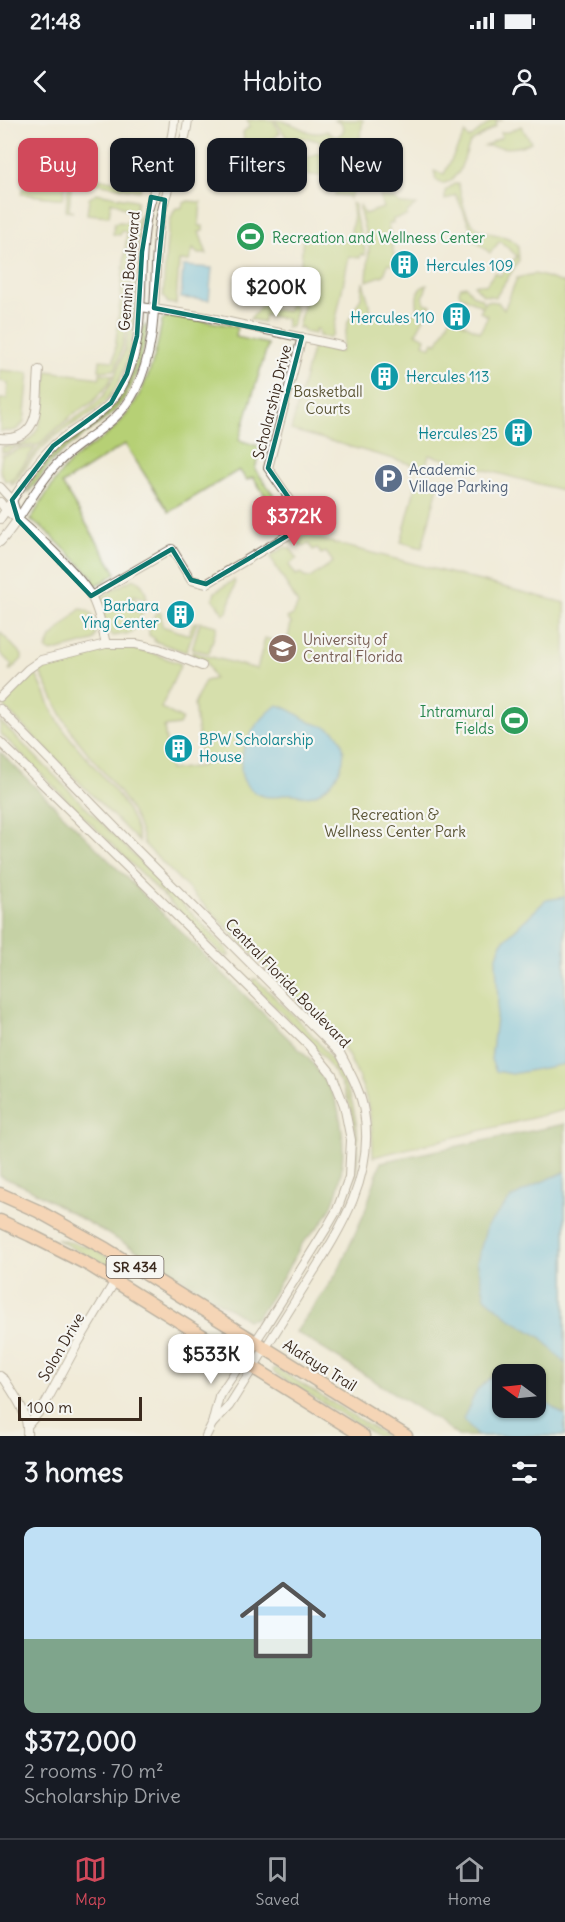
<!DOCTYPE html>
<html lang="en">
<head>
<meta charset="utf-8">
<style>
	body { margin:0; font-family:Delius,sans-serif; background:#20242c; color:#f1f3f6; height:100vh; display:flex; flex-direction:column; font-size:22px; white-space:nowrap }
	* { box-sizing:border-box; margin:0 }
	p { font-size:20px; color:#9ea1a6 }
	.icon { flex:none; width:33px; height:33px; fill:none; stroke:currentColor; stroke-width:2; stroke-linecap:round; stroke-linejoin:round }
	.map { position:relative; height:1316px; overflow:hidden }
	.drawer { display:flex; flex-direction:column; background:#171b24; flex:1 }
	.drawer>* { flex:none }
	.banner { position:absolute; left:18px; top:18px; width:530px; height:54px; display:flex; gap:12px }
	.needle { width:39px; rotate:285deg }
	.fabs { position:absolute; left:492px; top:1244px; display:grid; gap:12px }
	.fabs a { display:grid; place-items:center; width:54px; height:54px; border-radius:12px; background:#171b24; box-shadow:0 2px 4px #0004; font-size:30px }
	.scale { position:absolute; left:18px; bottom:15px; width:124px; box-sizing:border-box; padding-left:6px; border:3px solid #3b2a1e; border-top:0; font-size:16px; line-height:21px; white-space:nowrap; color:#3b2a1e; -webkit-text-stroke:4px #f6f6f2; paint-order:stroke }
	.price { position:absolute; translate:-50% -51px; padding:0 14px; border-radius:12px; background:#fff; color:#222; font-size:20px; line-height:39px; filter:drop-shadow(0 2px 3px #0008) }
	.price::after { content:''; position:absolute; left:50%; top:36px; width:18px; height:14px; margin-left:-9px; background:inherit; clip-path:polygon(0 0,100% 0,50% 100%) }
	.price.selected { background:#d1495b; color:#fff }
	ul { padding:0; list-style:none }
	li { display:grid; align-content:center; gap:12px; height:318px; padding:0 24px }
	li+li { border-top:2px solid #363941 }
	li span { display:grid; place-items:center; height:186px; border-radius:12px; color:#555 }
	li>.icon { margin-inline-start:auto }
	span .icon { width:108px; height:108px; fill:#fffc; stroke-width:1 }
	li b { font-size:26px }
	h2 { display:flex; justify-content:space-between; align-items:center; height:72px; padding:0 24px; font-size:26px }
	.chip { padding:0 21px; border-radius:12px; background:#171b24; box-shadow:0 2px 4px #0004; font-size:21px; line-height:54px }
	.chip.selected { background:#d1495b; color:#fff }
	.status { display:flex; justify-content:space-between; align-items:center; height:42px; padding:0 30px; background:#171b24; direction:ltr }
	.status svg { height:16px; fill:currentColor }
	header { display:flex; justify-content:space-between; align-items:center; height:78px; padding:0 24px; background:#171b24; font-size:27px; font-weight:600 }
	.tab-bar { display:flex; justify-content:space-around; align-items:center; height:84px; border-top:2px solid #363941; background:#171b24; font-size:16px; color:#9ea1a6 }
	.tab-bar a { display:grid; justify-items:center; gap:3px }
	.tab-bar .selected { color:#d1495b }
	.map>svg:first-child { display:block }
	.green { fill:#b6d075; stroke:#787d4a; stroke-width:1.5 }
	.forest { fill:#90b266; stroke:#666e42; stroke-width:1.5; fill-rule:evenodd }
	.water { fill:#69bfe5; stroke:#527482; stroke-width:1.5 }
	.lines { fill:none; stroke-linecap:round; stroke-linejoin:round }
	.street-casing { stroke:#7b6e5f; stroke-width:10 }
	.primary-casing { stroke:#7b6e5f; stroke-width:15 }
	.street { stroke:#fff; stroke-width:8 }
	.primary { stroke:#fabb8c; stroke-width:12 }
	.marked { fill:none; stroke:#0f766e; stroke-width:4.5; stroke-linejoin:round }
	.labels { text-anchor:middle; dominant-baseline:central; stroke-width:4.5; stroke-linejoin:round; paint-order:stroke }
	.shield { fill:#f6f6f2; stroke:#73675e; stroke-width:1.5 }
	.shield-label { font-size:14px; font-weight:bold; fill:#3b2a1e }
	.leisure-label { font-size:15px; fill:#27864d; stroke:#f6f6f2; text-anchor:start }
	.culture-label { font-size:15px; fill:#0d838f; stroke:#f6f6f2; text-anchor:start }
	.street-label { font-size:15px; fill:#3b2a1e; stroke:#f6f6f2 }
	.park-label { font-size:15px; fill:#5a5434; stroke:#f6f6f2 }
	.service-label { font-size:15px; fill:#4e5e75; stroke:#f6f6f2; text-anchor:start }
	.education-label { font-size:15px; fill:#785e54; stroke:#f6f6f2; text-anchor:start }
</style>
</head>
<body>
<div class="status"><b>21:48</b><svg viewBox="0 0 49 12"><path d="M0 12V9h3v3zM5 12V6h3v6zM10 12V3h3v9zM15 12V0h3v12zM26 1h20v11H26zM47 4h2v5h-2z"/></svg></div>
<header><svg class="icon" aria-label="back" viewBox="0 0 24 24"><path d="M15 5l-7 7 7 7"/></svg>Habito<svg class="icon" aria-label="person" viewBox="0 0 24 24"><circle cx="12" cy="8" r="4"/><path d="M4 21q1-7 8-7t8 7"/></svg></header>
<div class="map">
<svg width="565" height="1316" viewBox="0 0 565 1316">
	<rect width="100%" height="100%" fill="#f6f6f2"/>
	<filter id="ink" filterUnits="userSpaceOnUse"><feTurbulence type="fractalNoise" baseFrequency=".0167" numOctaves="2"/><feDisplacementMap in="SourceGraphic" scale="12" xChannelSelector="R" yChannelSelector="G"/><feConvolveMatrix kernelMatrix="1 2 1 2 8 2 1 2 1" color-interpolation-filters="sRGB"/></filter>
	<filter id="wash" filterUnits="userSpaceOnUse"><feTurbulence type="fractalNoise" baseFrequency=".008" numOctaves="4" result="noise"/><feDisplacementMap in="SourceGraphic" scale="24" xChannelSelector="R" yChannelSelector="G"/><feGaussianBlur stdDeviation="1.35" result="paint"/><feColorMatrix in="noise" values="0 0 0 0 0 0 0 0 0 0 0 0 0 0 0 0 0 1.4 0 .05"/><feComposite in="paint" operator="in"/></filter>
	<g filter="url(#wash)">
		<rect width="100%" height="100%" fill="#f1ebd8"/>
		<g class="green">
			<path d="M247,0h26l7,13 -25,19 -11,-10 -1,-10 7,-6z"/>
			<path d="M275,0c22,0 33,20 52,11l9,6 6,-4 2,-5 -3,-5 -7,-3h29l-6,37 -29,-9 -10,-7 -11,-3h-20z"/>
			<path d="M493,0h10l-7,1v5l-26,17 -11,29 -9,9 -8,3 -6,-4 -2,-9 10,3 21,-41 4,6z"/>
			<path d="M521,6l10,16c-16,9 -29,5 -46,4l17,-9 -1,-5h8z"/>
			<path d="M317,33c18,2 33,9 38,28l-15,-10 -11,1 -8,4 -32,-3 8,-10z"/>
			<path d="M57,52h10l-4,27 -42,-5 1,-5 11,-3v-6z"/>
			<path d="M69,52l72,15 -2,4 -43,-8h-21l-4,5 -2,21 4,3 -7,-1z"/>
			<path d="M335,55c11,-1 18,6 18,17l-4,7 -1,-3 -13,-1 3,-10 -12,-4z"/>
			<path d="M454,64h4c5,13 5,33 18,43 12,10 31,5 42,18l1,15 -23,37 -13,-2 -9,-10 4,-1 8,1 9,-13 5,4 17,-20 -17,-15 -10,12 -26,-21 7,-3 -15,-34 -11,5v-9z"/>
			<path d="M96,73l39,7 2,1 -2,13c-9,-3 -14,-11 -24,-12l-2,14 -22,-2 2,-15z"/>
			<path d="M380,76l14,3 7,5 15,1 -9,7v4l-14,3v4l-5,1 7,36h2l1,6 -10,-2 -4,11 -17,6 2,-34 -10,-39 1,-3 4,9 19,-6z"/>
			<path d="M188,81l13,1 -2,24h4v5l-4,1 8,22h-9l-5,-5 -4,12h-10l-3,43 -8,-1 -5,-7c2,-20 2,-74 13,-88h5l3,-5z"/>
			<path d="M352,83l3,2c-2,17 10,32 10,50l-4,-1 -1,4 -11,-2 -16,78 -3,4 -11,-2 -1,-7h-3v5l-10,-2 -3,-5 -4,1 8,-35 -3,-1 1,-14 -4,-1 3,-41 42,4v-3h5l3,-17z"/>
			<path d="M138,97l3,1c-10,57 6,137 -36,184 -13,14 -30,20 -45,31 -19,13 -31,30 -43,48l-5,4 -1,-2 29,-37 21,-18 31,-21 12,-12 10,-17 10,-26 6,-30 3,-72 4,-31z"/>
			<path d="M118,102l14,1c-5,50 2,99 -17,147l-14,1 -2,-1 1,-10 14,1 13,-129 -6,-1 -1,4 -7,-1 1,-11z"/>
			<path d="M534,154c12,2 20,7 31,9v208l-136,-36 -4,13 -134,-38 22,-84 28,6 7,-30 13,-25 2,-15 8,29 29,8 18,-9c-2,-10 -3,-22 9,-25l-4,13 1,5 7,2 -15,28 9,5 -2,6 8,3 2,-5 4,2 14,-27 29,15 8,-16 -8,-4 3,-5 -23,-12 -1,-4 2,-4 5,-1 7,9 10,5 1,5 3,-4 11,1 6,8 13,-32z"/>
			<path d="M264,182l2,7 22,2 1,-6h4l3,5 -4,16 -6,1 1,-8 -22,-4 -2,7 -13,-3z"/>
			<path d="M171,195l63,11 3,2 -1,9 32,7 -29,96 22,7 -6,22 42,58 -9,4 -35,-54 -6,3 -8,-10 -70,42 -44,-68 -63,40 54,89 -13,9 -12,4 3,-8 -51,-50 -13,-8c12,-18 27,-46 43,-60 10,-10 23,-16 34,-25 34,-28 49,-73 55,-115z"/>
			<path d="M146,205c2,10 -2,22 -5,32 -15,62 -43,62 -85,100 -11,10 -18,28 -29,35l6,-14 21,-25 13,-12 37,-25 19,-22 9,-20 11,-48z"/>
			<path d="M0,250l29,3 -5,49c-6,10 -13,10 -24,9v-32h7l1,-16 -8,-2z"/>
			<path d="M47,251l53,7v-5l13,2 -6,11 -14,16 -18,11 -37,32 -22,2 -8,5h-6v-5c6,-1 13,0 19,-2 25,-10 24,-51 26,-74z"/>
			<path d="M35,328l-21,30 -4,3h-5l-5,-11 2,-15 7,-1 10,-5z"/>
			<path d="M441,359h6v4h-8l-17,65 -21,-6 15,-58 13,1z"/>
			<path d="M303,415l262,68v507l-192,47c0,-47 -8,-73 -32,-114l-197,-199c-9,-43 -45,-74 -70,-109 -15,-20 -23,-44 -36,-66l32,-11 49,-12 33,7 29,11 -20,44 21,11 -3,6 -15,2 6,43 32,-4 -8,-62 11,-23 9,-2 -7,-16 -15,-8v-3l65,17 8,-31 10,3 13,-3 3,-15 -4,-5 6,-3 5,-11 -27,-46 1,-3 13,-8 6,2 6,9 -8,7 7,10 5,-2 3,4 6,1 23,-16 -7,-10 -5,2 -4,-6 -4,2 -4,-6 -5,2 -14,-4z"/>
			<path d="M133,459c12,4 14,15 14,25l-4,-1 1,-5 -10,-3 -1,3 3,2 -2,7 -3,-1 -1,3 10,3 3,-6 3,1 -14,26 -19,3c-9,-8 -12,-26 -11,-38l12,-9z"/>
			<path d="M234,460l1,4 -8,28 -3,2 -11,-15 2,-7z"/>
			<path d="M80,489c15,0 21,22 13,32l-42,11 -5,-3 5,-11z"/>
			<path d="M157,492l4,1 1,13 24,8h3l4,-11 4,-1 -11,30 -32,-11 1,-2 -6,-4v-6z"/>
			<path d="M200,502l17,4 -8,27 -17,-4z"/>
			<path d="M0,512l22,23v4l-11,11h-2l3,-5 -12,-12z"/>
			<path d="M34,552c9,13 13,28 20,42 23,43 78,79 85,128l-133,-133 -2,-5 4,-9z"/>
			<path d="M0,601l228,229 1,6 -6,-1 -223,-222z"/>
			<path d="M253,859h3c62,61 115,102 99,198 -1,-5 1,-15 1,-22 1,-14 -1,-27 -4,-41 -12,-55 -63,-90 -99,-130z"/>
			<path d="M56,1119l38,9 37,24 -41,-14z"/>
			<path d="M276,1248l110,68h-9l-103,-63 -1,-4z"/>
		</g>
		<g class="forest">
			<path d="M0,632l309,307c9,12 19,24 25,38 14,36 12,92 -11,124 -5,8 -15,14 -21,23 -15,25 -28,52 -46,74l-9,2 -99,-63 -120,-69 -28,-12z"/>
			<path d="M565,1004v312h-107l-21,-16 -141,-88 41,-59 27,-59 17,-52zM502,1254h34v33h-34z"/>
		</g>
		<g class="water">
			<path d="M183,146l29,2 -3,32 -28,-2z"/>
			<path d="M277,585c14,3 21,11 33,17 8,4 18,3 25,10 20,20 2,55 -22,63 -10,3 -18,-3 -27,-1 -5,1 -8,3 -13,3 -18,1 -33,-13 -32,-31 1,-27 16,-45 36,-61z"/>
			<path d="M565,777v167l-53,10 -16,-3 -5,-11 7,-59 -2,-41 5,-17 45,-43z"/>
			<path d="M565,1052v192l-23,-26 -30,-18 -27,-23 -8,-36 10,-35 24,-28 28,-15z"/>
			<path d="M497,1252l5,2v33h34v-12l29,21v20h-88l-14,-17 14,-29z"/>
		</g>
	</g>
	<g filter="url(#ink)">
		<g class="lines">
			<defs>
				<g id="street">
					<path d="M141,187l65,10 135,29"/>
					<path d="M0,318c43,4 36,-37 39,-68"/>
					<path d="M0,367l12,13 6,19"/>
					<path d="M0,382l6,8c25,19 69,59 85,86 8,14 11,32 15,48"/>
					<path d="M0,399c17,-25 32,-53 54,-74 20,-18 47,-27 63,-51 34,-47 18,-123 30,-178 6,-32 25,-63 27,-96"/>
					<path d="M0,422c22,-23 34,-54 56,-77 26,-28 61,-38 79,-74 27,-53 16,-114 25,-170 5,-35 24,-66 28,-101"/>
					<path d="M91,476l81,-47 19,31 15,4 101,-60 -39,-56 34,-131"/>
					<path d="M0,577l28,-28 13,-9 65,-16h30l23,5 43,17"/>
					<path d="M0,589l138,142 202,202c9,18 21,38 24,59 13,72 -34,132 -69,189 -22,35 -44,70 -66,105l-17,18"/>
					<path d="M0,622l309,304 23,28 12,31 7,35 -2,37 -12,33 -11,19 -61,98 -46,69 -7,28 -6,12"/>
					<path d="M0,1256l5,4c11,18 24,33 22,56"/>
					<path d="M28,1305l16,-19 34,-63 37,-62"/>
				</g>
				<g id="primary">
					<path d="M0,1074l38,17 68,38 300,187"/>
					<path d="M0,1101l30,14 59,30 274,171"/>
				</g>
			</defs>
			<use href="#street" class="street-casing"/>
			<use href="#primary" class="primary-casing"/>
			<use href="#street" class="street"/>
			<use href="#primary" class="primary"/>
		</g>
	</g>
	<path d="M0 0H565V1316H0ZM151,77l14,3 -11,108 148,29 -34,131 39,56 -101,60 -15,-4 -19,-31 -81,47 -73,-76 -6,-20 41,-54 58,-43 16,-29 10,-38 5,-84z" fill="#f1ebd8" fill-opacity=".55" fill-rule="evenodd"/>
	<path class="marked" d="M151,77l14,3 -11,108 148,29 -34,131 39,56 -101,60 -15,-4 -19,-31 -81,47 -73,-76 -6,-20 41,-54 58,-43 16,-29 10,-38 5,-84z"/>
	<defs>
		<symbol id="stadium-disc" viewBox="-11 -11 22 22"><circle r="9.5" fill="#2e9e5b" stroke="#f6f6f2"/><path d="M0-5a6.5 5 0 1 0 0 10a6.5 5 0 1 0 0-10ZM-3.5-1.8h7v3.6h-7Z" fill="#fff"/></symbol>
		<symbol id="building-disc" viewBox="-11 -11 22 22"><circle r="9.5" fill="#0f9aa8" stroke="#f6f6f2"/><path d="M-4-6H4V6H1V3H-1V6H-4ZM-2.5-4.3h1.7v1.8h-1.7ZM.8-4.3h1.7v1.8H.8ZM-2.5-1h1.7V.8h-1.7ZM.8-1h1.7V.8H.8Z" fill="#fff"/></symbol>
		<symbol id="parking-disc" viewBox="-11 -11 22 22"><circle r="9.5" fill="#5c6f8a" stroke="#f6f6f2"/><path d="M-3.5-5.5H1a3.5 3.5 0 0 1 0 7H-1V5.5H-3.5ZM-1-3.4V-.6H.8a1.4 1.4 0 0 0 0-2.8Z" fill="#fff"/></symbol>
		<symbol id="university-disc" viewBox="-11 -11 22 22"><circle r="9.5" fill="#8d6e63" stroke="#f6f6f2"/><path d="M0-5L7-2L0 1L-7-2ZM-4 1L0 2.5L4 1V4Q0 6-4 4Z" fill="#fff"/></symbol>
	</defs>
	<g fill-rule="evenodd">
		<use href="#stadium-disc" x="234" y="100" width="33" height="33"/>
		<use href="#building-disc" x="388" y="128" width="33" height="33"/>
		<use href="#building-disc" x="440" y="180" width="33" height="33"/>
		<use href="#building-disc" x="368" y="240" width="33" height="33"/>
		<use href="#building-disc" x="502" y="296" width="33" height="33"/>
		<use href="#parking-disc" x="372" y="342" width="33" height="33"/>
		<use href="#building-disc" x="164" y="478" width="33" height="33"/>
		<use href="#university-disc" x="266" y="512" width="33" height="33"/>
		<use href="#stadium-disc" x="498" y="584" width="33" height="33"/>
		<use href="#building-disc" x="162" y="612" width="33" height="33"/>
	</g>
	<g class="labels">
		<rect class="shield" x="106.5" y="1136" width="57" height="22" rx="4.5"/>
		<g class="shield-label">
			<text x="135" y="1147">SR 434</text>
		</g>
		<g class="leisure-label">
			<text x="272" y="117">Recreation and Wellness Center</text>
			<text x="494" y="591" text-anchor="end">Intramural<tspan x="494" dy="17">Fields</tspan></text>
		</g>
		<g class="culture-label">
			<text x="426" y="145">Hercules 109</text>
			<text x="435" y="197" text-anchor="end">Hercules 110</text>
			<text x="406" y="256">Hercules 113</text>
			<text x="498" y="313" text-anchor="end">Hercules 25</text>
			<text x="159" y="485" text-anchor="end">Barbara<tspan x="159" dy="17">Ying Center</tspan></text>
			<text x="199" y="619">BPW Scholarship<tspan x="199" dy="17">House</tspan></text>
		</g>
		<g class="street-label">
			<text transform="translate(129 151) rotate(-85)">Gemini Boulevard</text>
			<text transform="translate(272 282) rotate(-76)">Scholarship Drive</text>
			<text transform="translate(288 863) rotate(46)">Central Florida Boulevard</text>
			<text transform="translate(61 1227) rotate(-60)">Solon Drive</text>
			<text transform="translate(320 1245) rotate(32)">Alafaya Trail</text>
		</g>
		<g class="park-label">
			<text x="328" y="271">Basketball<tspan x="328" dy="17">Courts</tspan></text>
			<text x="395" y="694">Recreation &amp;<tspan x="395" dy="17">Wellness Center Park</tspan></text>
		</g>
		<g class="service-label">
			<text x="409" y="349">Academic<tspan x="409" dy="17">Village Parking</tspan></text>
		</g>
		<g class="education-label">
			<text x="303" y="519">University of<tspan x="303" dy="17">Central Florida</tspan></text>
		</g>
	</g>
</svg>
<div class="fabs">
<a><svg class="needle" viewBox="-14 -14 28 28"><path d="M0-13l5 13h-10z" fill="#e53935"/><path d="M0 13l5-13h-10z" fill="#9ea1a6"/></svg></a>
</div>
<div class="scale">100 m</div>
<b class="price" style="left:276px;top:198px">$200K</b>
<b class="price selected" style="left:294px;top:427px">$372K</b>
<b class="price" style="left:211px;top:1265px">$533K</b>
<div class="banner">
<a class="chip selected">Buy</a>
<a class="chip">Rent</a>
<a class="chip">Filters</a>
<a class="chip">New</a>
</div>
</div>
<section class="drawer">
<h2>3 homes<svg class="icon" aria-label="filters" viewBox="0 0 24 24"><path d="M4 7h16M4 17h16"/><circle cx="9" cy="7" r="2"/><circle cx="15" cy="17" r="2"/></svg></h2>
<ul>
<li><span style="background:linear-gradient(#bfe0f5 60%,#7fa58c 0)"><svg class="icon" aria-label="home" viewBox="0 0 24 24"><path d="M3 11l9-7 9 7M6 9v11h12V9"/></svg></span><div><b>$372,000</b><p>2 rooms · 70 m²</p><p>Scholarship Drive</p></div></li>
</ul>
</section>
<nav class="tab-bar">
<a class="selected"><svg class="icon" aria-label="map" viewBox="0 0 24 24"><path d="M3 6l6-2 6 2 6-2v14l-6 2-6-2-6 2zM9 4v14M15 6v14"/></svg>Map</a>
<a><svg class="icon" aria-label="saved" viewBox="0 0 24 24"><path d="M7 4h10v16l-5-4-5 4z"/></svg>Saved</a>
<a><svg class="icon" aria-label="home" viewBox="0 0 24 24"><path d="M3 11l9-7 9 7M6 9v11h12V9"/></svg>Home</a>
</nav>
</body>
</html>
